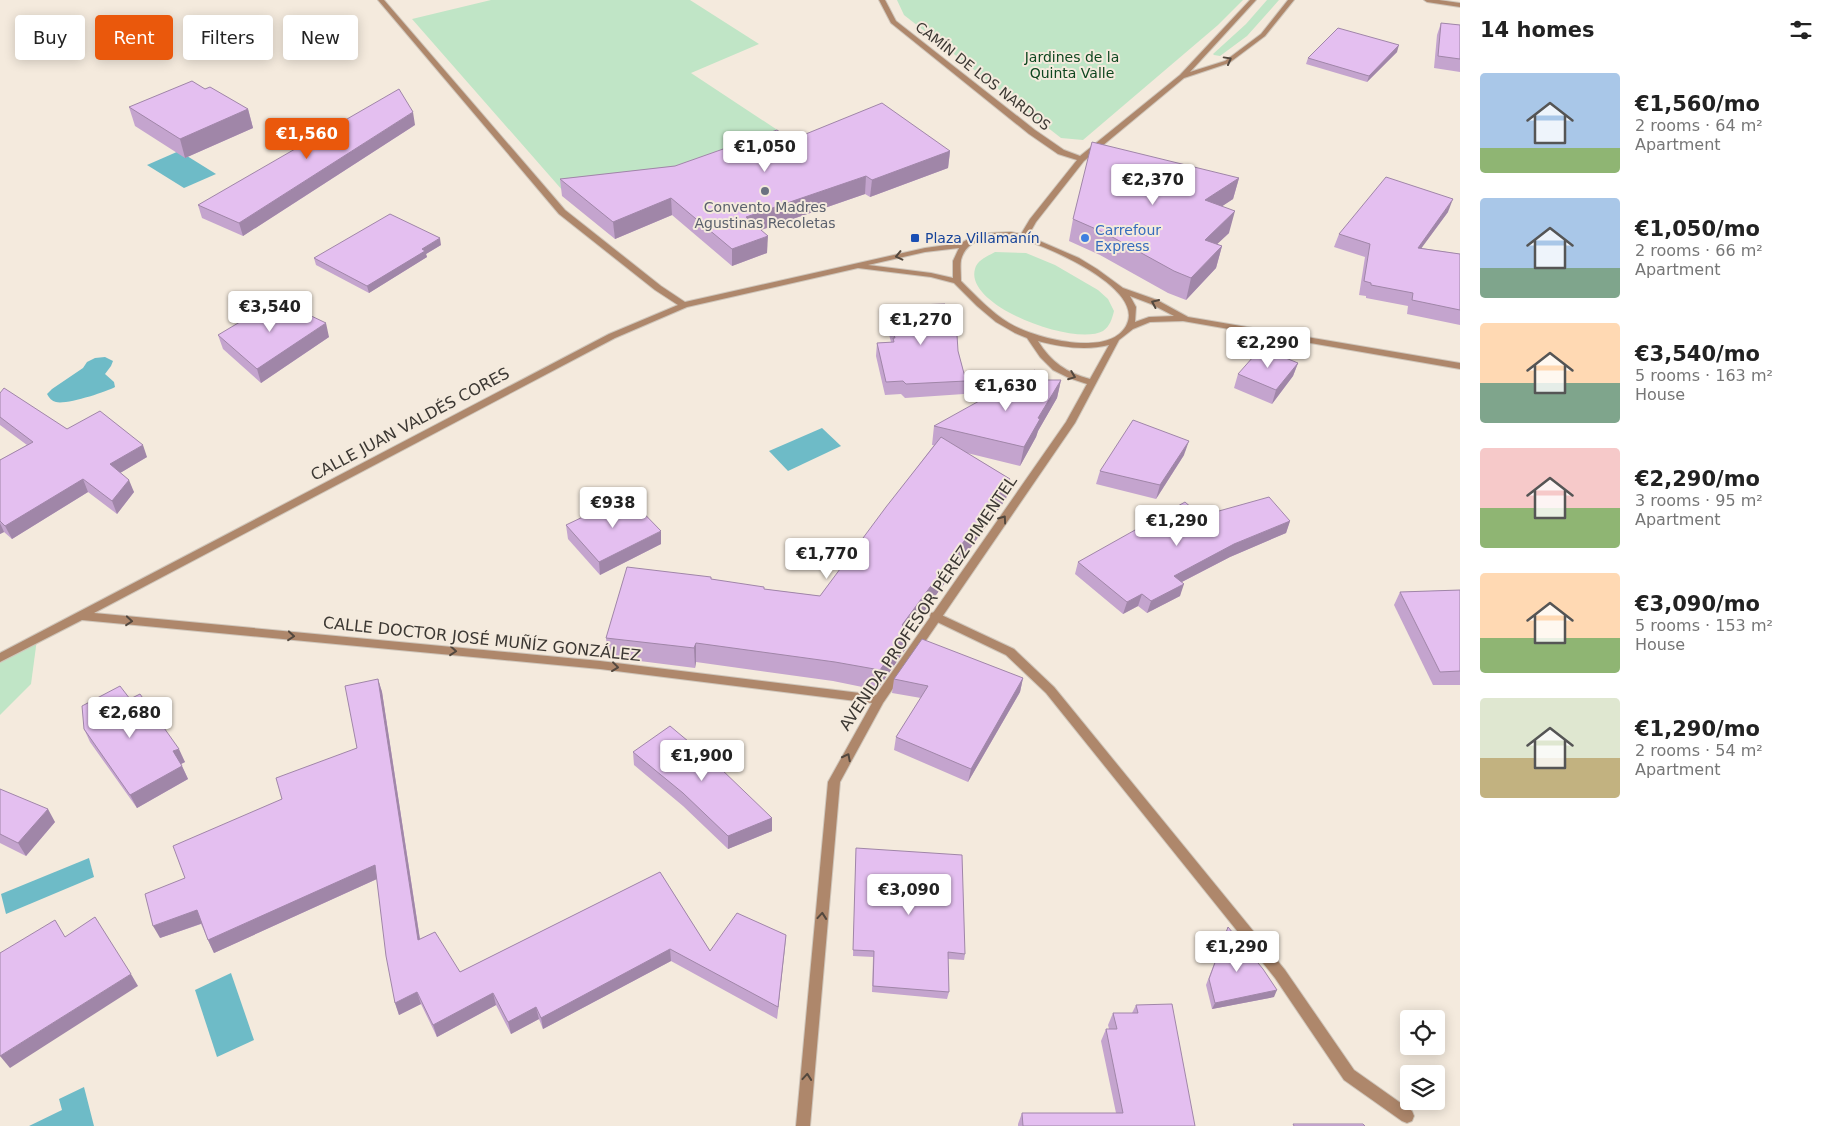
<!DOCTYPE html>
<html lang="en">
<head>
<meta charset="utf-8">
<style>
	body { margin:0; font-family:"DejaVu Sans",sans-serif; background:#f2f2f2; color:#222; height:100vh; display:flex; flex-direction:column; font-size:19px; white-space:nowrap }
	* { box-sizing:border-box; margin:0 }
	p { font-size:16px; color:#767676 }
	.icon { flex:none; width:28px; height:28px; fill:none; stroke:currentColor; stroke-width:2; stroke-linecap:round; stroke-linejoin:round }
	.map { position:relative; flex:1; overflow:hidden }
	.panel { display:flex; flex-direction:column; background:#fff; width:375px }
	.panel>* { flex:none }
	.banner { position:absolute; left:15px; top:15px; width:475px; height:45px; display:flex; gap:10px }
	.buttons { position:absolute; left:1400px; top:1010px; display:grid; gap:10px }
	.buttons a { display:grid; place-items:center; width:45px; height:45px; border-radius:5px; background:#fff; box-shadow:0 2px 12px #0003; font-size:25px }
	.price { position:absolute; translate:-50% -42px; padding:0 11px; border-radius:5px; background:#fff; color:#222; font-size:16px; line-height:32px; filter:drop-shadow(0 1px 2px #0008) }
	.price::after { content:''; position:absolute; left:50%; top:30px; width:15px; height:11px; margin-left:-8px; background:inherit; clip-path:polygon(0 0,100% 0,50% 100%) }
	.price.selected { background:#ea580c; color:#fff }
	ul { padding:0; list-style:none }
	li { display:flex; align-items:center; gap:15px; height:125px; padding:0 20px }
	li span { display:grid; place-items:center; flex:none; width:140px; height:100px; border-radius:5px; color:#555 }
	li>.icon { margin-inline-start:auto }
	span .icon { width:60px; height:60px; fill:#fffc; stroke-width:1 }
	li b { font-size:21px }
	h2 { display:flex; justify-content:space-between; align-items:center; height:60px; padding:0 20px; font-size:21px }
	.pill { padding:0 18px; border-radius:5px; background:#fff; box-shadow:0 2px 12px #0003; font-size:18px; line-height:45px }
	.pill.selected { background:#ea580c; color:#fff }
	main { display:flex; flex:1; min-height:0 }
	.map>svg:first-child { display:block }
	.green { fill:#c0e5c6 }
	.water { fill:#6ebbc7 }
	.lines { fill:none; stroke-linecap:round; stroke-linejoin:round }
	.service-casing { stroke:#cfc6bb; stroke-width:2 }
	.minor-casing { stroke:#cfc6bb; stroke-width:2 }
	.service { fill:#ae876b; fill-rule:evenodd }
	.minor { fill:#ae876b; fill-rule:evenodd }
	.wall { fill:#c4a4ce }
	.shaded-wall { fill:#a086a8 }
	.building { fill:#e4bff0; stroke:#a086a8 }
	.oneway { stroke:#53483e }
	.worship-dot { fill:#6b7280; stroke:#f4eadd; stroke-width:2 }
	.transit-dot { fill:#1a4fb4; stroke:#f4eadd; stroke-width:2 }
	.shop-dot { fill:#3f7fe0; stroke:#f4eadd; stroke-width:2 }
	.labels { text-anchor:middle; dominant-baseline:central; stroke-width:4; stroke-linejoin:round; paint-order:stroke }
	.far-park-label { font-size:14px; fill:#0e461f; stroke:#f4eadd }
	.far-street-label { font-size:14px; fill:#3c3833; stroke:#f4eadd }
	.far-worship-label { font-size:14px; fill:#5b616d; stroke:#f4eadd }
	.far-shop-label { font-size:14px; fill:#366cbe; stroke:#f4eadd; text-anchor:start }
	.far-transit-label { font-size:14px; fill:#164399; stroke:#f4eadd; text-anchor:start }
	.street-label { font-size:16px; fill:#3c3833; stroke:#f4eadd }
</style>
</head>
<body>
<main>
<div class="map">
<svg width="1460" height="1126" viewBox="0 0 1460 1126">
	<rect width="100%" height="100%" fill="#f4eadd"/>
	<g class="green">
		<path d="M491,0h199l69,44 -68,29 100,66 -191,61 -30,-1 -158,-180z"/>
		<path d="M897,0h346l-25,25 -135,115 -22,-2 -157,-123z"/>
		<path d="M1267,0h12l-32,36 -27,20 -6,-1 -1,-1 33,-30z"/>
		<path d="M995,252l31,1 29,12 43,25 10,9 6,12c-2,8 -4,15 -11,20 -28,16 -139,-25 -128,-62 2,-9 13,-13 20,-17z"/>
		<path d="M37,639l-6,45 -31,31v-57z"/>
	</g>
	<g class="water">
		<path d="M179,151l37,23 -32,14 -37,-23z"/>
		<path d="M105,357l8,4 -2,5 -6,8 9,8 1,5c-9,5 -49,18 -59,15 -4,-1 -7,-4 -9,-8l5,-5 31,-21 4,-6 8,-4z"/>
		<path d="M822,428l19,18 -53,25 -19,-20z"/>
		<path d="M89,858l5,19 -88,37 -5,-20z"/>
		<path d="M231,973l23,67 -37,17 -22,-67z"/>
		<path d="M84,1087l10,39h-65l33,-16 -3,-11z"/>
	</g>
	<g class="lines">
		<defs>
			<path id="service" d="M935,612l79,37 40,38 231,283 69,100 58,41 2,5 -2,5 -5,2 -5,-2 -58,-41 -69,-102 -229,-285 -40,-38 -75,-36 -1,-3 1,-3z"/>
			<g id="minor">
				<path d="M378,0h6l181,210 96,76 24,16 240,-54 36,-5 13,-7 16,-3 21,-1 10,2 9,-15 47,-59 -19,-6 -29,-20 -138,-111 -12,-23h6l11,21 139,109 29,20 16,6 100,-81 70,-75h6l-66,72 35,-11 36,-27 27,-34h6l-29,36 -36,27 -45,15 -100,83 -48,61 -8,14 51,22 18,11 26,19 34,12 31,17 272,46v6l-277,-48 -33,1 -17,7 -14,11 -44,83 -192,280 -43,79 -30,344h-14l32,-344 44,-79 -272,-34 -518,-49 -82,42v-9l609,-319 69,-29 -23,-15 -96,-76zM1011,236c27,6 137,51 115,90 -18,32 -93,12 -117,-3 -18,-11 -33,-27 -48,-42 0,-7 -1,-15 0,-21 6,-23 30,-23 50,-24zM959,248l-6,13v17l-22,-5 -63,-8 57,-13zM858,268l73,9 23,6 23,23 19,16 19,11 12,5 13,19 13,13 16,8 18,6 -21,38 -190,273 -276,-34 -506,-48 521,-275 72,-31zM1130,296l21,8 23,12 -25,1 -14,5 1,-15zM1038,341c23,6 47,10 71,4l-19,34c-23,-6 -39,-17 -52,-38z"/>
				<path d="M1424,0h15l21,3v4l-33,-5z"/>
			</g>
		</defs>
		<use href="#service" class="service-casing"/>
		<use href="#minor" class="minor-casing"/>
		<use href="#service" class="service"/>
		<use href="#minor" class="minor"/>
	</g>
	<g class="wall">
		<path d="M1441,23l19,2v47l-26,-4 3,-33z"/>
		<path d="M1397,52l-30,30 -61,-18 2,-6z"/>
		<path d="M205,89l43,20 5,19 -68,30 -50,-32 -6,-19z"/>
		<path d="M415,125l-172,111 -41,-18 -4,-13z"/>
		<path d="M791,140l159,11 -2,17 -78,29 -5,-3 -104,36 6,23 -35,13 -60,-51 -57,24 -53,-43 -2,-17 115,-13z"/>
		<path d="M1239,178l-6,21 -11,7 7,27 -12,11 5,2 -6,22 -30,32 -18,-7 -68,-38 -31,-14 4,-22z"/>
		<path d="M1448,212l-27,36 39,6v71l-53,-11 1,-8 -42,-8v-2l-7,-1 6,-38 -31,-10 5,-13z"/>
		<path d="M441,245l-15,9 1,3 -58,36 -53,-28 -2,-7z"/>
		<path d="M886,306l72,45 8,30 -2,13 -59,4 -4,-4 -16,1 -9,-39 1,-13 14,-1 -6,-22z"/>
		<path d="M218,335l111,2 -68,46 -38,-34z"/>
		<path d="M1298,363l-5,13 -21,28 -38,-16 4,-14z"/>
		<path d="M1041,380h20l-4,18 -19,33 -2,6 -16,29 -53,-13 43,26 -4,20 -97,133 -2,15 -30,43 -44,-9 -137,-19 -1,6 -87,-11 -2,-19 105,-59 53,10 56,7 114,-151h-2l2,-19z"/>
		<path d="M0,393l67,36 80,28 -27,16 14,19 -17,22 -29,-22 -76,47 -8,-7 -4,2v-74l27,-15 -27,-20z"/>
		<path d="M1184,455l-28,44 -60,-15 4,-13z"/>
		<path d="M1201,516l89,5 -4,12 -56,24 -48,25 -2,14 -33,17 -9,-7 -15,8 -48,-40 3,-12z"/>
		<path d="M566,525l95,19 -61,31 -32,-36z"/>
		<path d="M1460,590v95h-27l-39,-80 6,-13z"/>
		<path d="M1023,678l-3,14 -52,90 -74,-32 2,-13 25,-39 -29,-5 2,-14z"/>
		<path d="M378,679l4,13 38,247 40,33 200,-100 50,79 76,-16 -9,84 -106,-58 -128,68 -4,-10 -28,15 -15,-29 -59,32 -16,-33 -22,11 -4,-12 -18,-124 -163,74 -6,-13 -7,-16 -41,14 25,-60 97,-79 75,-51z"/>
		<path d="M130,699l55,63 -4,2 7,15 -51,29 -47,-66 -6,-13z"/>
		<path d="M633,752l139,66v13l-44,18 -45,-43 -49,-41z"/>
		<path d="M0,789l55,33 -29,34 -26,-13z"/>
		<path d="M856,848l109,106 -1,6 -16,-1 1,33 -2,7 -75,-7 1,-35 -20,-1z"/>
		<path d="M1228,927l46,70 -62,12 -6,-24z"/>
		<path d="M1136,1005l59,121h-177v-2l4,-11h94l-15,-72 5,-12h3l-1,-4 5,-12h19z"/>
	</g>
	<g class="shaded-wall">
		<path d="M1399,45l-2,7 -30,30 2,-6z"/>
		<path d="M248,109l5,19 -68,30 -5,-19z"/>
		<path d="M413,112l2,13 -172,111 -4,-13z"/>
		<path d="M950,151l-2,17 -78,29 2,-17z"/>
		<path d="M866,176l-1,18 -119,41v-18z"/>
		<path d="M1239,178l-6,21 -33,22 5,-21z"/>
		<path d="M671,198l1,17 -57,24 -2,-17z"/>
		<path d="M1453,199l-5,13 -36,49 6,-13z"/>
		<path d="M1235,211l-6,22 -30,28 6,-21z"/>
		<path d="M768,236l-1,17 -35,13v-17z"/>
		<path d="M440,238l1,7 -15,9 1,3 -58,36 -2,-7 55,-37z"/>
		<path d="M1222,246l-6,22 -30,32 5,-22z"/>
		<path d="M326,323l3,14 -68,46 -4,-14z"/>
		<path d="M1298,363l-5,13 -21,28 4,-14z"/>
		<path d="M1061,380l-4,18 -19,33 -2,6 -16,29 4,-19 14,-29z"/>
		<path d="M1189,441l-5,14 -28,44 4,-14z"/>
		<path d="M143,445l4,12 -32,19 -5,-12z"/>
		<path d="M83,479l5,13 -76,47 -7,-13z"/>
		<path d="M1010,479l-4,20 -97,133 -2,15 -30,43 3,-20 22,-45z"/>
		<path d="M129,480l5,12 -17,22 -5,-13z"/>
		<path d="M1290,521l-4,12 -56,24 -60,31 4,-12 60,-32z"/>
		<path d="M0,523l4,9 -4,2z"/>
		<path d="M661,531v13l-61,31 -1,-13z"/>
		<path d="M1184,584l-4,12 -33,17 4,-12z"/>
		<path d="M1142,594l-4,12 -15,8 4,-12z"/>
		<path d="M696,643v19l-1,6 -1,-20z"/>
		<path d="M1023,678l-3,14 -52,90 3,-13z"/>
		<path d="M378,679l4,13 40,261 -4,-13z"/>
		<path d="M179,749l6,13 -6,3 -6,-14z"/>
		<path d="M182,766l6,13 -51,29 -7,-13z"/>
		<path d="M48,809l7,13 -29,34 -8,-13z"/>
		<path d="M772,818v13l-44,18v-13z"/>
		<path d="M375,865l4,13 -165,75 -6,-13z"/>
		<path d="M197,910l6,13 -43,15 -7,-12z"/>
		<path d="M786,935l-1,12 -8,72 1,-12z"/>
		<path d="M670,949l1,12 -128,68 -2,-11z"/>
		<path d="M131,974l7,12 -128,82 -10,-12z"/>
		<path d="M1277,990l-3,7 -62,12 3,-6z"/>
		<path d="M417,992l4,12 -22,11 -4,-12z"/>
		<path d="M493,993l3,12 -59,32 -4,-12z"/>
		<path d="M536,1007l3,12 -28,15 -3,-12z"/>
	</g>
	<g class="building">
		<path d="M1441,23l19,2v34l-22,-3z"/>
		<path d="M1338,28l61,17 -30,31 -61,-18z"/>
		<path d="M192,81l13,8 5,-2 38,22 -68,30 -51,-32z"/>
		<path d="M399,89l14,23 -174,111 -41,-18z"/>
		<path d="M882,103l68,48 -78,29 -6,-4 -120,41 22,19 -36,13 -61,-51 -58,24 -53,-43 115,-13 102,-36 14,10z"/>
		<path d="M1092,142l147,36 -34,22 30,11 -30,29 17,6 -31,32 -17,-7 -69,-38 -32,-14z"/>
		<path d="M1386,177l67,22 -35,49 42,6v56l-48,-10 1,-7 -42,-8v-2l-7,-2 6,-37 -31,-10z"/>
		<path d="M390,214l50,24 -18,11 3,2 -58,35 -53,-28z"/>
		<path d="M282,302l44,21 -69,46 -39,-34 42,-25 6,3z"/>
		<path d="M945,304l8,31h4l1,16 8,30 -60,3 -3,-3 -17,1 -9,-39 17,-1 -1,-4h2l-9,-32z"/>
		<path d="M1261,348l37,15 -22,27 -38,-16z"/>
		<path d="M1035,370l6,10h20l-23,38 2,1 -16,28 -90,-21z"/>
		<path d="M4,388l63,41 33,-18 43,34 -33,19 19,16 -17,21 -29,-22 -78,47 -5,-5v-61l33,-18 -33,-25v-24z"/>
		<path d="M1133,420l56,21 -29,44 -60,-14z"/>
		<path d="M941,437l69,42 -108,146 7,3 -29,42 -45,-8 -139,-19 -2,5 -88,-10 21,-71 84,10v2l53,8v2l56,7 66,-89z"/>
		<path d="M627,496l34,35 -62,31 -33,-37z"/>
		<path d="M1269,497l21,24 -56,23 -60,32 10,8 -33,17 -9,-7 -15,8 -49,-40 107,-60 16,14z"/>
		<path d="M1460,590v81l-20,1 -40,-80z"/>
		<path d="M922,639l101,39 -52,91 -75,-32 32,-51 -34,-7z"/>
		<path d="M378,679l40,261 17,-8 25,40 200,-100 50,79 27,-38 49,22 -8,72 -108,-58 -129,69 -5,-11 -28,15 -15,-29 -60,32 -16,-33 -22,11 -9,-47 -11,-91 -167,75 -11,-30 -44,16 -8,-32 40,-16 -12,-32 109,-47 -6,-21 81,-30 -12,-62z"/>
		<path d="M120,686l10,13 10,-5 39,55 -6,2 9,15 -52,29 -46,-66 -2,-23z"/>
		<path d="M670,726l49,41 53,51 -44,18 -45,-43 -50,-41z"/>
		<path d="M0,789l48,20 -30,34 -18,-9z"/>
		<path d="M856,848l106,7 3,99 -17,-2 1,40 -76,-6 1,-35 -21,-1z"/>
		<path d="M95,917l36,57 -131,82v-103l55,-33 10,17z"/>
		<path d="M1228,927l35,42 14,21 -62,13 -6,-24z"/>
		<path d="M1172,1004l23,122h-172l-1,-13h101l-17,-84h11l-4,-16h25l-2,-8z"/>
		<path d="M1293,1124h70l2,2h-71z"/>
	</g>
	<defs><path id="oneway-chevron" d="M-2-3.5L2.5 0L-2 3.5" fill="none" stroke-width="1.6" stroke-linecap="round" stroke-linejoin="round" transform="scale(1.25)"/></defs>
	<g class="oneway">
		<use href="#oneway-chevron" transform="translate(1228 60) rotate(-29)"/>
		<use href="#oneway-chevron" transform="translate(899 256) rotate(167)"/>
		<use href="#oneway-chevron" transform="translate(1155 303) rotate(-156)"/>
		<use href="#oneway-chevron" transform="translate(1072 376) rotate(21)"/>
		<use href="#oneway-chevron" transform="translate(1003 519) rotate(-55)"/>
		<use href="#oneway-chevron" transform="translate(129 621) rotate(5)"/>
		<use href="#oneway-chevron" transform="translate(291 636) rotate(5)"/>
		<use href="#oneway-chevron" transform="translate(453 651) rotate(5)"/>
		<use href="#oneway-chevron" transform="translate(615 667) rotate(7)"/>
		<use href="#oneway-chevron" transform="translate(847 757) rotate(-63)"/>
		<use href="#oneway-chevron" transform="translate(822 916) rotate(-85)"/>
		<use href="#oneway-chevron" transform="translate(807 1077) rotate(-85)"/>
	</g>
	<circle class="worship-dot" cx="765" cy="191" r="5"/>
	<rect class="transit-dot" x="910" y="233" width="10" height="10" rx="2.5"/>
	<circle class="shop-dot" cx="1085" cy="238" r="5"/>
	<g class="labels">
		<g class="far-park-label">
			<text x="1072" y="57">Jardines de la<tspan x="1072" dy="16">Quinta Valle</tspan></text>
		</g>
		<g class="far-street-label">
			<text transform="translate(983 76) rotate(38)">CAMÍN DE LOS NARDOS</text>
		</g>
		<g class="far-worship-label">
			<text x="765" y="207">Convento Madres<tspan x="765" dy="16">Agustinas Recoletas</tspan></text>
		</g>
		<g class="far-shop-label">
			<text x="1095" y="230">Carrefour<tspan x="1095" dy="16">Express</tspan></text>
		</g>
		<g class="far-transit-label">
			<text x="925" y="238">Plaza Villamanín</text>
		</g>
		<g class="street-label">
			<text transform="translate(410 424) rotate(-28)">CALLE JUAN VALDÉS CORES</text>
			<text transform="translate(928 603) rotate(-56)">AVENIDA PROFESOR PÉREZ PIMENTEL</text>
			<text transform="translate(482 639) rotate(6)">CALLE DOCTOR JOSÉ MUÑÍZ GONZÁLEZ</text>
		</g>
	</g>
</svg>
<div class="buttons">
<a><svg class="icon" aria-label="locate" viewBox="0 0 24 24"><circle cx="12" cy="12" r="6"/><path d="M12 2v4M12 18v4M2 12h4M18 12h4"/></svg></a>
<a><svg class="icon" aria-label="layers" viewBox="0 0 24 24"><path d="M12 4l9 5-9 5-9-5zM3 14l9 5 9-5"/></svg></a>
</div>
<b class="price selected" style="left:307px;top:160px">€1,560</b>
<b class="price" style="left:765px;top:173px">€1,050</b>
<b class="price" style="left:1153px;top:206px">€2,370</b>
<b class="price" style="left:270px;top:333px">€3,540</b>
<b class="price" style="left:921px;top:346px">€1,270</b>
<b class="price" style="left:1268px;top:369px">€2,290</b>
<b class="price" style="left:1006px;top:412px">€1,630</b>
<b class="price" style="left:613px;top:529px">€938</b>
<b class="price" style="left:1177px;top:547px">€1,290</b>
<b class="price" style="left:827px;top:580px">€1,770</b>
<b class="price" style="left:130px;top:739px">€2,680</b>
<b class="price" style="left:702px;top:782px">€1,900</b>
<b class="price" style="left:909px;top:916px">€3,090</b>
<b class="price" style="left:1237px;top:973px">€1,290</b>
<div class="banner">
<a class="pill">Buy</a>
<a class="pill selected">Rent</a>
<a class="pill">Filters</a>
<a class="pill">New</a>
</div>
</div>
<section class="panel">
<h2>14 homes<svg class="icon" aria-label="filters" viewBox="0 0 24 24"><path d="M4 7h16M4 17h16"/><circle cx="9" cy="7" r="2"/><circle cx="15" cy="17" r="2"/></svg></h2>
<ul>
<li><span style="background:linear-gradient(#a9c7e8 75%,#8fb573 0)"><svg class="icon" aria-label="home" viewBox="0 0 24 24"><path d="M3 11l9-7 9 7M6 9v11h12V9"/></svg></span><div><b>€1,560/mo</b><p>2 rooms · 64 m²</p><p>Apartment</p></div></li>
<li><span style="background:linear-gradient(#a9c7e8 70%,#7fa58c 0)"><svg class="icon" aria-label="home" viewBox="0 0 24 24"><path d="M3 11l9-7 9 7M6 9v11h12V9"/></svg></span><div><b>€1,050/mo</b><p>2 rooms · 66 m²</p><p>Apartment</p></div></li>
<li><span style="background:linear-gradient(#ffd9b3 60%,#7fa58c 0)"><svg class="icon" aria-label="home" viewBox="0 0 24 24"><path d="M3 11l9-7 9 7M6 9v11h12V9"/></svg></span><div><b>€3,540/mo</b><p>5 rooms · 163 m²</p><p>House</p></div></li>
<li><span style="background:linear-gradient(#f6c9c9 60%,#8fb573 0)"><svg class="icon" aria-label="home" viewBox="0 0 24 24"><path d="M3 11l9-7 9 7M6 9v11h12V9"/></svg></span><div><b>€2,290/mo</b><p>3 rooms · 95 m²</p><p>Apartment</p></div></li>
<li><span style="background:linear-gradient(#ffd9b3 65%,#8fb573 0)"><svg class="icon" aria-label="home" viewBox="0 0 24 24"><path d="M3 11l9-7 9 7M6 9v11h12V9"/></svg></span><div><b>€3,090/mo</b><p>5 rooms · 153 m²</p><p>House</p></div></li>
<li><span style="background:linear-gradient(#dfe7d0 60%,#c2b280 0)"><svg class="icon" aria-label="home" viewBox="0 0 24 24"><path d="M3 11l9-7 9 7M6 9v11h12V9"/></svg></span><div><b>€1,290/mo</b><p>2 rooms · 54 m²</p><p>Apartment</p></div></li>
</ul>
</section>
</main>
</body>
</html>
